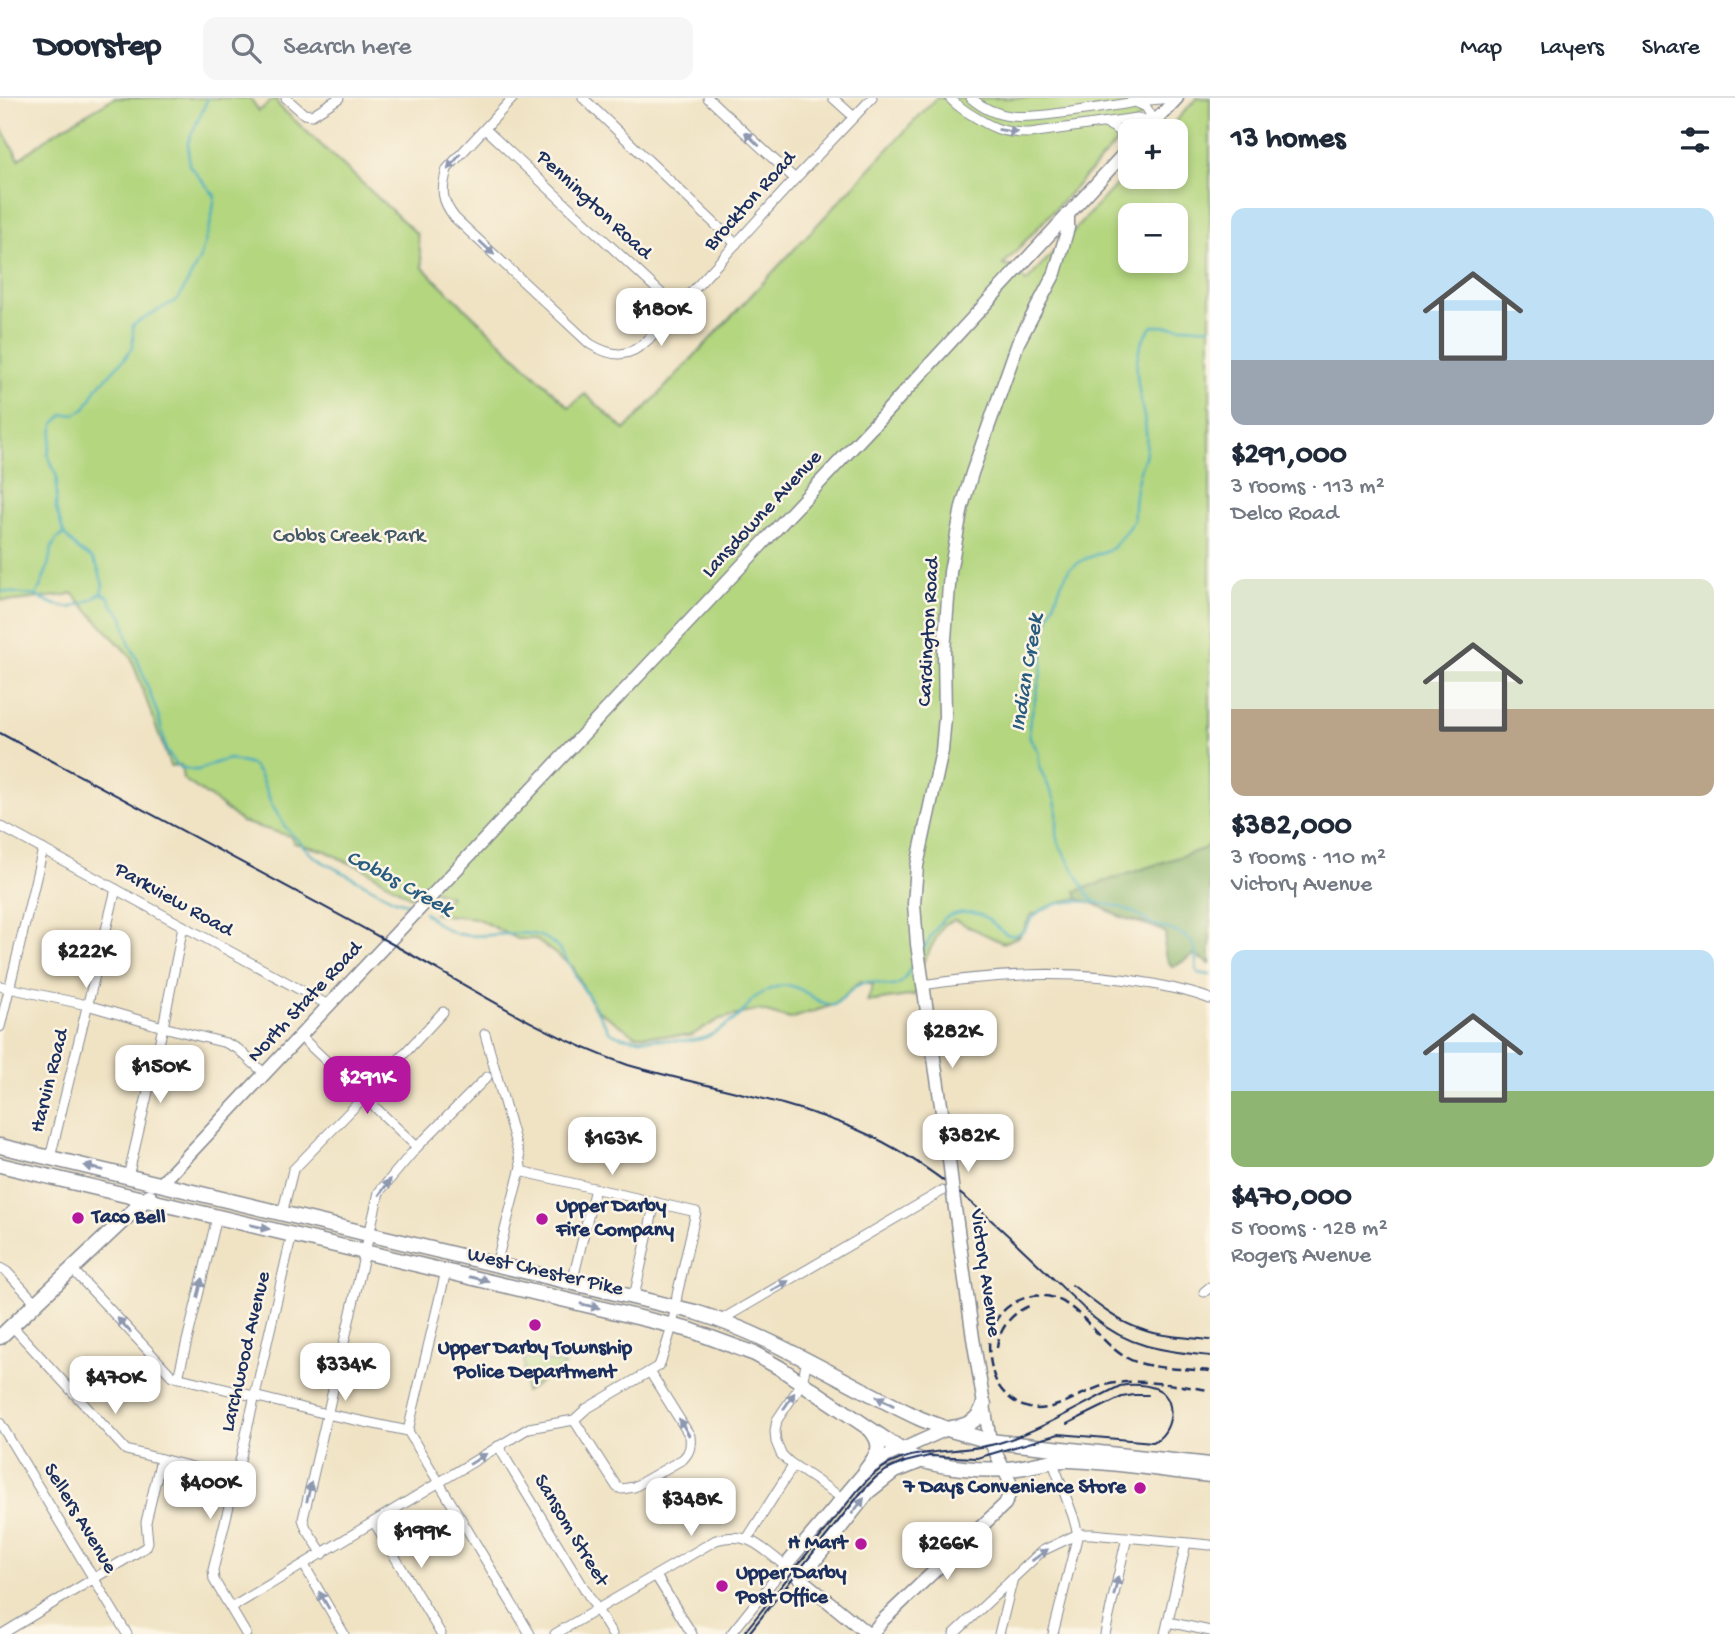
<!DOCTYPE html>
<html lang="en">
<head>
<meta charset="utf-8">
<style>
	body { margin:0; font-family:"Gochi Hand",sans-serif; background:#f6f6f7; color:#1f2937; height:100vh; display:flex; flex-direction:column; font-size:26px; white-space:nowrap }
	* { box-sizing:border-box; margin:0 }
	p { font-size:23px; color:#747a83 }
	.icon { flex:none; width:38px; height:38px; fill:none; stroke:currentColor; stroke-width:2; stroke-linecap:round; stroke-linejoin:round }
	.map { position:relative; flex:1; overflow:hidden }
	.panel { display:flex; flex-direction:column; background:#fff; width:525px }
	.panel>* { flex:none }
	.tools { position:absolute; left:1118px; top:21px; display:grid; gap:14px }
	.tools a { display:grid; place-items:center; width:70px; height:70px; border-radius:14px; background:#fff; box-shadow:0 4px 10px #0003; font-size:35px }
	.price { position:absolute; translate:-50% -60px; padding:0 16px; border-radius:14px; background:#fff; color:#222; font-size:23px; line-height:46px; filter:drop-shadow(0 2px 4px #0008) }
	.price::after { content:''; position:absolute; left:50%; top:42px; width:21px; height:16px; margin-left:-10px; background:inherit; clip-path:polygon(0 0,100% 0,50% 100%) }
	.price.on { background:#b5179e; color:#fff }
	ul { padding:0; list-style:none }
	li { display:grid; align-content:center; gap:14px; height:371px; padding:0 21px }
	li span { display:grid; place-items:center; height:217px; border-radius:14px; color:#555 }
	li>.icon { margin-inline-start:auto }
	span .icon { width:126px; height:126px; fill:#fffc; stroke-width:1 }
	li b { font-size:30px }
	h2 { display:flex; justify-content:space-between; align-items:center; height:84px; padding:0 21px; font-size:30px }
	header { display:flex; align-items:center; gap:42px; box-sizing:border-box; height:98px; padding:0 35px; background:#fff; border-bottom:2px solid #e0e1e3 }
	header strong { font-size:33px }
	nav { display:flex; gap:38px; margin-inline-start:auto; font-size:24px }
	.search { width:490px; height:63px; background:#f6f6f7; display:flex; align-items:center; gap:18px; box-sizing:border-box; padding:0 24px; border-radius:14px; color:#747a83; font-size:26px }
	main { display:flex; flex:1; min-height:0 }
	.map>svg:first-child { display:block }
	.green { fill:#b3d67f; stroke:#67826e; stroke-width:2; fill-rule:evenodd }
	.forest { fill:#8eb76e; stroke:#547366; stroke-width:2 }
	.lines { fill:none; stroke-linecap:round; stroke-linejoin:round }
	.stream { stroke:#40acbe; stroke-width:2.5 }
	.street-casing { stroke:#868991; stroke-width:11 }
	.secondary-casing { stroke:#868991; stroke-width:15 }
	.primary-casing { stroke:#868991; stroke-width:17 }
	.street { stroke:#fff; stroke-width:9 }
	.secondary { stroke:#fff; stroke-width:12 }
	.primary { stroke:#fff; stroke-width:14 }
	.tram { stroke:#1b2f5e; stroke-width:2 }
	.rail { stroke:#1b2f5e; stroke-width:2.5; stroke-dasharray:10 5; stroke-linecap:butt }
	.secondary-bridge-casing { stroke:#868991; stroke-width:15; stroke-linecap:butt }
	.secondary-bridge { stroke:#fff; stroke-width:12 }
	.oneway { fill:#8d97ae }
	.poi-dot { fill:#b5179e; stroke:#fcf5e5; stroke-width:2.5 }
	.labels { text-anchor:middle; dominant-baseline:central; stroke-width:5; stroke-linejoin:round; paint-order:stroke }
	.street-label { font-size:21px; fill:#1b2f5e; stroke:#fcf5e5 }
	.park-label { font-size:21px; fill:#415966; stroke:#fcf5e5 }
	.poi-label { font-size:21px; font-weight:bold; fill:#1b2f5e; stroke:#fcf5e5; text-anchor:start }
	.water-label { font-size:23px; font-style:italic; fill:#285b80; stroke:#fcf5e5 }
</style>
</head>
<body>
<header>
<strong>Doorstep</strong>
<div class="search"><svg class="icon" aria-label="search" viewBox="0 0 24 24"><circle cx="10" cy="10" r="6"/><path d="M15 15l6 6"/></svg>Search here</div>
<nav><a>Map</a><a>Layers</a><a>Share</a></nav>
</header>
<main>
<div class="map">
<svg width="1210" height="1536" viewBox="0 0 1210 1536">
	<rect width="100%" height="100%" fill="#fcf5e5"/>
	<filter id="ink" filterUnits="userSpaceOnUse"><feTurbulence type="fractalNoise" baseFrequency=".0143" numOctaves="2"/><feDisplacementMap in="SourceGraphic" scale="14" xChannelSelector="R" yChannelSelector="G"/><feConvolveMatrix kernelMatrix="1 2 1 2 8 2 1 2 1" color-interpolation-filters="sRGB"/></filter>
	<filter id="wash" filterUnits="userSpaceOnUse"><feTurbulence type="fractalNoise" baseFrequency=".00686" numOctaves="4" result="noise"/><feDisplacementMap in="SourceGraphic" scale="28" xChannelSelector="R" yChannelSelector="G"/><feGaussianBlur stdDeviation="1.57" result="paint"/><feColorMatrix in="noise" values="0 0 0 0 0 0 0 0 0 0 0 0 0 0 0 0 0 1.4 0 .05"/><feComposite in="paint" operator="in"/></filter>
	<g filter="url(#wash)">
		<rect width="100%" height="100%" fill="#f0e3c4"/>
		<g class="green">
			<path d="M114,0h136l9,13 16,-13 4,8 25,23 113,105 6,34 146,139 16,-13 40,36 311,-332h222l-155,167 11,3 12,14 104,-112v7h46v-46h-10l31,-33h13v866l-16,-9 -21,12c-10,-10 -9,-21 -7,-34 -15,-9 -31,-10 -47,-17 -13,-6 -26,-15 -41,-17 -13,-1 -35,11 -47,16l-11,21 -17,7 -48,-23 -11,4 -25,45 -4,26 -48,7 6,-17 -12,-4 -28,24 -43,14 -31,-9 -39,9 -30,17 -55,-1 -41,-27 -21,-41 -38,-28h-18l-41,-21 -42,-4 16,-18 -29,-10 -10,11 -50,-30 -16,-6 -19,-10 -32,-8 -4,-7 -48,-14 -31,-24 -28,-19 -2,-14 -11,1 -39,-109 -59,-64 -5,2 -52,6 -15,-1v-474l19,33 38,-28zM1130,117h46v46h-46z"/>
			<path d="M527,1260l39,7 -41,27 -1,-33z"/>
		</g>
		<path class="forest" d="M1210,746v120l-16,-9 -21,12c-11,-10 -9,-21 -7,-34l-10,-6 -35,-10 -22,-12 -21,-6 -2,-8 127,-42z"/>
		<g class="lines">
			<g class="stream">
				<path d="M0,493l36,5 17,8 17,4 21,-8 10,-7 8,4 2,6 12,14 6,26 9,18 21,57 7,32 8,12 6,5 12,3h7l16,-7 14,-4 23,6 7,9 13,31 14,23 25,26 12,8 70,37 23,7"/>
				<path d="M101,495l2,-8 -5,-17 -6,-10 -14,-8 -14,-16 -8,-25 1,-32 -9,-22 6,-31 9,-9 12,-1 10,-5 12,-21 27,-29 9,-12v-22l45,-26 6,-10 16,-31 11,-36 4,-26 -26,-31 -1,-23 20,-44"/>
				<path d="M36,498c4,-8 8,-18 11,-27 4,-13 3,-28 17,-35"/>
				<path d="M1095,805l-8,-10 -27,-47 -3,-11v-25l-2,-10 -15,-31 -2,-18 -8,-13 -1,-13 12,-51 5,-47 15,-43 9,-16 15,-9 28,-11 21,-28c-1,-18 2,-36 7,-53 2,-5 5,-11 5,-16 5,-42 -28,-88 7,-125 19,0 38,2 57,1"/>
				<path d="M424,814c10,9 18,17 31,21 27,9 71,-9 95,8 15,11 22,29 31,44 10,15 19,31 28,46 13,9 33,8 48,8 12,1 25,3 38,1 15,-1 39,-19 50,-30 3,-3 4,-6 6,-9 6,-6 20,-13 29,-15 22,-5 34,20 54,19 11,-7 19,-20 32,-23 10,-2 24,8 33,2 7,-4 11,-17 16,-23"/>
				<path d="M923,852c6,-9 11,-19 17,-27 5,-7 11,-8 19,-10 16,-3 26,2 38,14 6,5 9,9 18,8 11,-1 12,-11 18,-18 5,-5 12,-9 18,-11 19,-9 65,-3 84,7 4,2 8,6 13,9 14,7 33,8 44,20 6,8 2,21 6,31l12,2"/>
			</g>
		</g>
	</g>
	<g filter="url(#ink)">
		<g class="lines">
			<defs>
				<g id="street">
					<path d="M286,0l18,16 8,1 27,-17"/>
					<path d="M513,0l-66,71c-6,22 -6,31 8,49l135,126c24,14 39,14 59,-5l146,-160 77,-81"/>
					<path d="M583,0l153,146"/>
					<path d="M708,0l87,81"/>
					<path d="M833,0l21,19"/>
					<path d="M950,0c5,6 11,10 17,14 25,16 34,21 63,21l107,-15 18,4"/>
					<path d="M971,0c31,27 62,18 99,14 22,-3 44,-6 65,-10l11,5 9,15"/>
					<path d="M1139,3l33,-3"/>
					<path d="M1104,25c18,6 19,13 20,31"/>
					<path d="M485,31l193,180"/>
					<path d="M0,728l330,180"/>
					<path d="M922,887c77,-12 154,-16 231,-1 19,4 39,8 57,15"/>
					<path d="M0,888l87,19 76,22 63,16 12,6 27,25"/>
					<path d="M0,929l43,-178"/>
					<path d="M485,936l35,125 1,8 -25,98"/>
					<path d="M301,939l116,110"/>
					<path d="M50,1060l66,-269"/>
					<path d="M128,1079l35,-150 20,-101"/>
					<path d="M282,1116l11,-44 71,-73 79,-85"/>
					<path d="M0,1170l7,4 29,31"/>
					<path d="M72,1171l100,107 155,38 81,17"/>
					<path d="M446,1173l-38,160 122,203"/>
					<path d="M572,1185l23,-95"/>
					<path d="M1204,1194l6,-5"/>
					<path d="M634,1199l21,-95"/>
					<path d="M721,1222l221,-129"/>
					<path d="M12,1228l114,124 110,28"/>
					<path d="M807,1262l-5,23 -25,37 -2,11 1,11 5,12 8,8 53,36"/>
					<path d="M178,1280l39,-161"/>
					<path d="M574,1322l43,67 5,2 12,-2 49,-28c7,-7 8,-13 7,-23l-40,-64"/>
					<path d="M0,1325l127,211"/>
					<path d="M498,1348l114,188"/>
					<path d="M374,1424l67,112"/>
					<path d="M747,1441l46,-73"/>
					<path d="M323,1456l-17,-26 -3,-9 76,-327 38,-45 70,-70"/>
					<path d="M304,1467l40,69"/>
					<path d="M656,1478l36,58"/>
					<path d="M231,1510l298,-180 45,-8 12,-11 73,-43c9,-23 16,-47 18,-71l19,-83 -176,-41"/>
					<path d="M1168,1524l42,9"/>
					<path d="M2,1536l144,-87 2,-5 -2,-20 15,-63"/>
					<path d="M246,1536l-32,-54 -1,-10 23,-92 56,-244"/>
					<path d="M555,1536l161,-94c32,-10 46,8 69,26l-54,68"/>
					<path d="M954,1536l88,-83 36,-17h14l118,11"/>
					<path d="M999,1536l14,-56"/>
					<path d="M1053,1536l25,-100 -5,-18 -18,-48 -2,-10"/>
					<path d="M1105,1536l22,-97"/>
					<path d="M1165,1536l21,-91"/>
				</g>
				<g id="secondary">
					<path d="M1146,33l31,-33"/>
					<path d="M949,1061l-32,-215 -3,-40 3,-38 25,-115 3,-34 -1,-65 6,-80 12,-65 10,-34 46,-130 37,-70 13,-45v-14"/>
					<path d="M160,1087l726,-773 244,-265"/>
					<path d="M801,1481l68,-87 24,-19 30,-12"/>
					<path d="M868,1536l-83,-68 81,-96 19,-13 62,-28"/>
					<path d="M871,1536l12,-14 122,-116 5,-11v-11l-20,-41 -17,-103 -20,-144"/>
				</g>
				<g id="primary">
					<path d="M0,1048l695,166c81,25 150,72 226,107l26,10 43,12 220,24"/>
					<path d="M0,1067l616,147 74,18 65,24 25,14 130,88c27,12 78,16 107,12 17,-2 35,-9 53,-8 46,2 94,10 140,15"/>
					<path d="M0,1239l149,-141"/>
					<path d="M951,1330c17,-2 28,-7 33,-24"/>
					<path d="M866,1372c11,-15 19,-23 5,-40"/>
				</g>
			</defs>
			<use href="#street" class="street-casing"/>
			<use href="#secondary" class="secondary-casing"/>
			<use href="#primary" class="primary-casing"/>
			<use href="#street" class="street"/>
			<use href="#secondary" class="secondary"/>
			<use href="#primary" class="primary"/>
			<g class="tram">
				<path d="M0,635c128,69 256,136 383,206 81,44 158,96 245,126 76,22 158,34 230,65 93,40 164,120 236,188 35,30 72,33 116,38"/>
				<path d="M1072,1187c20,15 40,33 63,42 23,10 50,10 75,13"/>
				<path d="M1067,1326l55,-27 12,-2h14"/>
				<path d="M743,1536l115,-144c5,-5 10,-11 15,-15 37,-32 87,-19 129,-33 41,-13 79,-37 118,-56 11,-2 28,-2 39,4 19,11 13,44 -6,52l-94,-8 -82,24 -48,-2 -24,6 -18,8 -11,7 -15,16 -113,141"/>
			</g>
			<g class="rail">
				<path d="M997,1250c2,-20 16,-37 35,-43"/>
				<path d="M1210,1273c-23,-2 -64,-2 -83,-13 -34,-18 -54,-72 -99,-61 -14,4 -26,12 -33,25 -9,15 -6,35 -2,51 3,11 10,20 18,26 35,28 69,-12 104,-16 31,-4 64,3 95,7"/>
			</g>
			<defs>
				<path id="secondary-bridge" d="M949,1061l4,35"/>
			</defs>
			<use href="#secondary-bridge" class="secondary-bridge-casing"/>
			<use href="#secondary-bridge" class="secondary-bridge"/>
		</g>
		<defs><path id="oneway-solid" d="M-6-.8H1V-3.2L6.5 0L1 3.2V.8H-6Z" transform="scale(1.75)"/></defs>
		<g class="oneway">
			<use href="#oneway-solid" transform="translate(1008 33) rotate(9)"/>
			<use href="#oneway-solid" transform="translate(752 41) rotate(-137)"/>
			<use href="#oneway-solid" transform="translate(454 64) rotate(130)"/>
			<use href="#oneway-solid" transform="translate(487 150) rotate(43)"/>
			<use href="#oneway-solid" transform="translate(94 1070) rotate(-166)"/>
			<use href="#oneway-solid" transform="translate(385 1089) rotate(-54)"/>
			<use href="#oneway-solid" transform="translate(260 1129) rotate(13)"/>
			<use href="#oneway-solid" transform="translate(479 1181) rotate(13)"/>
			<use href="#oneway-solid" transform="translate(780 1188) rotate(-30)"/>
			<use href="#oneway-solid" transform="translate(200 1190) rotate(-76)"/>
			<use href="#oneway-solid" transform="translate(590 1208) rotate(13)"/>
			<use href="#oneway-solid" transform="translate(124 1227) rotate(-133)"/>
			<use href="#oneway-solid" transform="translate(789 1303) rotate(-56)"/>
			<use href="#oneway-solid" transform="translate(885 1303) rotate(-152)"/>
			<use href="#oneway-solid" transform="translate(684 1329) rotate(-121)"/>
			<use href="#oneway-solid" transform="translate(478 1361) rotate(-32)"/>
			<use href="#oneway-solid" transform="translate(309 1394) rotate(-77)"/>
			<use href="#oneway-solid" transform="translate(858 1408) rotate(-52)"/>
			<use href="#oneway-solid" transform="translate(1040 1457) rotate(-36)"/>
			<use href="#oneway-solid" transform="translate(1116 1488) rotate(-77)"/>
			<use href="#oneway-solid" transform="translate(324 1502) rotate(-120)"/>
		</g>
	</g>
	<g class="poi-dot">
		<circle cx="78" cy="1120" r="7"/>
		<circle cx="542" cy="1121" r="7"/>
		<circle cx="535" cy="1227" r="7"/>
		<circle cx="1140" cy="1390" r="7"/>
		<circle cx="861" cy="1446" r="7"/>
		<circle cx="722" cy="1488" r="7"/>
	</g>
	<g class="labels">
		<g class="street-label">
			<text transform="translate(751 104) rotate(-48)">Brockton Road</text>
			<text transform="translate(593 108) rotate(43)">Pennington Road</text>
			<text transform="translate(763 417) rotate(-47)">Lansdowne Avenue</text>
			<text transform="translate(930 534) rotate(-87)">Cardington Road</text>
			<text transform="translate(173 803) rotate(29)">Parkview Road</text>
			<text transform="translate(306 905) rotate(-47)">North State Road</text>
			<text transform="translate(51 983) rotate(-76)">Harvin Road</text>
			<text transform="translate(545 1175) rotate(13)">West Chester Pike</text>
			<text transform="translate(984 1175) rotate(82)">Victory Avenue</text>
			<text transform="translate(247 1254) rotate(-77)">Larchwood Avenue</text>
			<text transform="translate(79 1421) rotate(59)">Sellers Avenue</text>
			<text transform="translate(570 1433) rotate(59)">Sansom Street</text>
		</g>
		<g class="park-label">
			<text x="349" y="439">Cobbs Creek Park</text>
		</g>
		<g class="poi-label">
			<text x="556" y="1109">Upper Darby<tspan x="556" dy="24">Fire Company</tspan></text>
			<text x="92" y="1120">Taco Bell</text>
			<text x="535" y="1251" text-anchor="middle">Upper Darby Township<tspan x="535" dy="24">Police Department</tspan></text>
			<text x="1126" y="1390" text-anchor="end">7 Days Convenience Store</text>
			<text x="847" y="1446" text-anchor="end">H Mart</text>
			<text x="736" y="1476">Upper Darby<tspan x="736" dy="24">Post Office</tspan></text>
		</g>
		<g class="water-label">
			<text transform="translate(1028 575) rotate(-81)">Indian Creek</text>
			<text transform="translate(399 786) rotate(28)">Cobbs Creek</text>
		</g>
	</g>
</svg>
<div class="tools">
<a>+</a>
<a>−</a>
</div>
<b class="price" style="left:661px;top:250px">$180K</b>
<b class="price" style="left:86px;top:892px">$222K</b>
<b class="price" style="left:952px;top:972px">$282K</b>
<b class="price" style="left:160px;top:1007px">$150K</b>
<b class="price on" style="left:367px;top:1018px">$291K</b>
<b class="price" style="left:968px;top:1076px">$382K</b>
<b class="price" style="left:612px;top:1079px">$163K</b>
<b class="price" style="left:345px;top:1305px">$334K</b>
<b class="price" style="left:115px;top:1318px">$470K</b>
<b class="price" style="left:210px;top:1423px">$400K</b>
<b class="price" style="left:691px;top:1440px">$348K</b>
<b class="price" style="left:421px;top:1472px">$199K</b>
<b class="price" style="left:947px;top:1484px">$266K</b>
</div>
<section class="panel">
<h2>13 homes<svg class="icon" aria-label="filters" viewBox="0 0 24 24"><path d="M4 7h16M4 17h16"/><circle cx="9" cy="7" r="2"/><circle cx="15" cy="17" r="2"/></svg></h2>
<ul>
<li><span style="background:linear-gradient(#bfe0f5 70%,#9aa5b1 0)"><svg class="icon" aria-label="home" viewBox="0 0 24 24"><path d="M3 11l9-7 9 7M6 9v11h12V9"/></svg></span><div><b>$291,000</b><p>3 rooms · 113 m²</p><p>Delco Road</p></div></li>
<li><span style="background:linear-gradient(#dfe7d0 60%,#b9a48a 0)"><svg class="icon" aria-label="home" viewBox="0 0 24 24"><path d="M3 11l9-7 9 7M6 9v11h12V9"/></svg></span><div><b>$382,000</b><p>3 rooms · 110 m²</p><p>Victory Avenue</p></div></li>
<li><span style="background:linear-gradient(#bfe0f5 65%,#8fb573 0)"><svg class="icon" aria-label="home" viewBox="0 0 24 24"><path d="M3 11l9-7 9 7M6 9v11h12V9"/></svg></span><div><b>$470,000</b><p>5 rooms · 128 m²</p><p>Rogers Avenue</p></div></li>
</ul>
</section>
</main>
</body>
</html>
